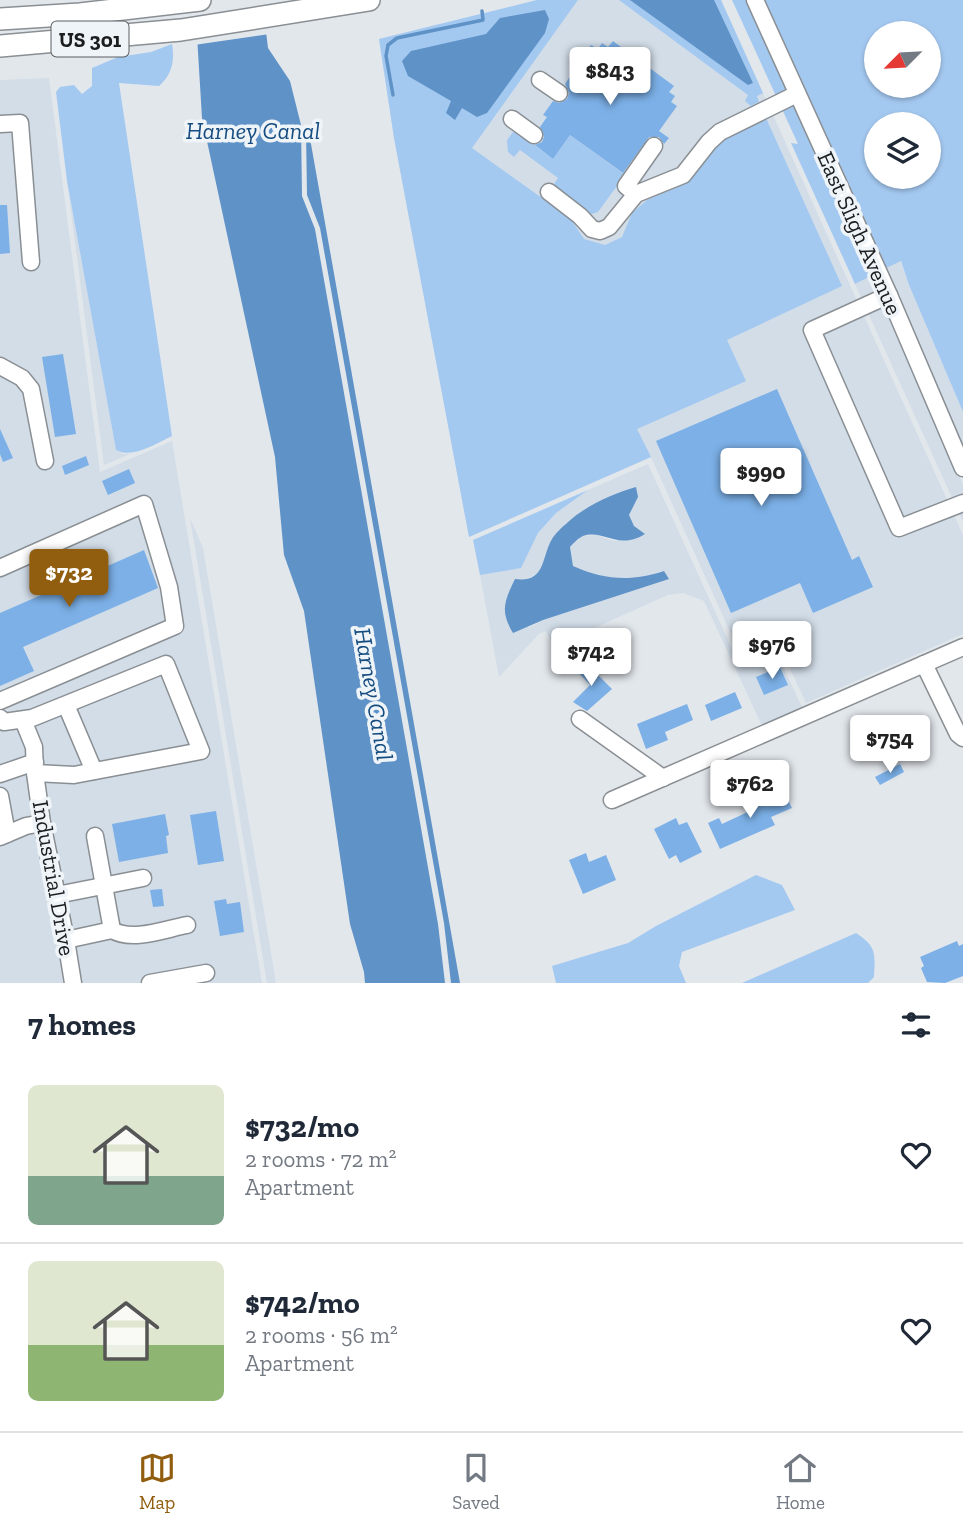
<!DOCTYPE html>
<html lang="en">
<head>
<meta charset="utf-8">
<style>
	body { margin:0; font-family:"Zilla Slab",serif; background:#f6f6f7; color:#1f2937; height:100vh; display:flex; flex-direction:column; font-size:26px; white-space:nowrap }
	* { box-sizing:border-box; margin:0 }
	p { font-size:23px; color:#747a83 }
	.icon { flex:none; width:38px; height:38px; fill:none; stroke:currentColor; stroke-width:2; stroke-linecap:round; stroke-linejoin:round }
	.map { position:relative; height:983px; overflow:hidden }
	.details { display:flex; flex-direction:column; background:#fff; flex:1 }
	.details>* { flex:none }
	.needle { width:46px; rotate:246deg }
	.buttons { position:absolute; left:864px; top:21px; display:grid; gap:14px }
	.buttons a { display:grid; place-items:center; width:77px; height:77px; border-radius:50%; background:#fff; box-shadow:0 2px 5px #0004; font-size:35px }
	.price { position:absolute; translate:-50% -60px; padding:0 16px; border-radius:7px; background:#fff; color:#222; font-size:23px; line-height:46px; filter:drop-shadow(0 2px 4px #0008) }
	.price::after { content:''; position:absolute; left:50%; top:42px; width:21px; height:16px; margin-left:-10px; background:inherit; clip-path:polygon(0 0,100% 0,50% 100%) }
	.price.selected { background:#915e10; color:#fff }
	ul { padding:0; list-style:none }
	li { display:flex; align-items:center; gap:21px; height:175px; padding:0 28px }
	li+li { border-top:2px solid #e0e1e3 }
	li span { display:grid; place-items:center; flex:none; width:196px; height:140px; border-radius:10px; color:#555 }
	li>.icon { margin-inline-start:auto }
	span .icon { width:84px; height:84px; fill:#fffc; stroke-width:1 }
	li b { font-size:30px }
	h2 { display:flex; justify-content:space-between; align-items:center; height:84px; padding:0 28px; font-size:30px }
	.tabs { display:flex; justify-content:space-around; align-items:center; height:98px; border-top:2px solid #e0e1e3; background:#fff; font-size:19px; color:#747a83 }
	.tabs a { display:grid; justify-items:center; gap:4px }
	.tabs .selected { color:#915e10 }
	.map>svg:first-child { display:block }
	.built { fill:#d2dde8; fill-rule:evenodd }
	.green { fill:#a4c9f1; fill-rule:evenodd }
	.water { fill:#5f92c7 }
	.pier { fill:#e2e7ec }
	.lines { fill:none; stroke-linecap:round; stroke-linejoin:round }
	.stream { stroke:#5f92c7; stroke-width:3.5 }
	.building { fill:#7cb0e7 }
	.minor-casing { stroke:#8a8f94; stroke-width:19 }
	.major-casing { stroke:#8a8f94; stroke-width:24 }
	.minor { stroke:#fff; stroke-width:16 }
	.major { stroke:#fff; stroke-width:21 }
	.labels { text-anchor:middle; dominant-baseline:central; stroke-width:7; stroke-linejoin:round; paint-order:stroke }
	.shield { fill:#eff4f9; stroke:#5b5e60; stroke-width:2 }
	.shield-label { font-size:21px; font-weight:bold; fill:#1b1d1f }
	.street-label { font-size:23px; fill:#1b1d1f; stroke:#eff4f9 }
	.water-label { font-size:24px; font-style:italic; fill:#164d80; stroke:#eff4f9 }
</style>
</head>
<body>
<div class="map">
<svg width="963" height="983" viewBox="0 0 963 983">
	<rect width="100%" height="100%" fill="#e2e7ec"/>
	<g class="built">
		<path d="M537,0h184l242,535v99l-157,69 -29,-62 -35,17 -91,-201 -182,80 -75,-399 -15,-99z"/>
		<path d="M49,78l51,394 72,-31 90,542h-262v-903z"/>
		<path d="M67,181l49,269 7,4h7l-26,11z"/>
		<path d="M900,260l9,25 54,127v40l-79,-183z"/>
		<path d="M873,275l90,210v37l-108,-238z"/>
		<path d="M648,464l89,196 7,2 30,-15 27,58 4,3 -42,20 -59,-127 -21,-8 -15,2 -114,51 -8,-15 -7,3 -40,43 -19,-102 40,-7 18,-35 18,-20 32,-23zM638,497l-9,18 5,11 11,8 -31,7 -18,-6 -14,1 -12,11 3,20 39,12h21l31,-8 5,8 -126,41 -15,8 -13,-49 10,1 14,-8 7,-14z"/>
		<path d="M190,518l13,30 73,435h-9z"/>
	</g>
	<g class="green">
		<path d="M537,0h41l-106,148 98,70 14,21 21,6 17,-8 10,-24 15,-13 32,-14 10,-7 31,-39 46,-22 76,168 -115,54 19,41 -109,48 14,28 -182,80 -75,-399 -15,-99z"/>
		<path d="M619,0h102l42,93 -6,3 2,6 -8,4 -6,-5 3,-6z"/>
		<path d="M732,0h16l125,275 -18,9 -64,-141 7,1z"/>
		<path d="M762,0h201v412l-54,-127 -8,-24 -17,8zM877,33h52v53h-52zM877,124h52v53h-52z"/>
		<path d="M172,44c3,16 0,31 -13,42l-40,-3 53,353c-17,8 -39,23 -56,14l-49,-269 -11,-89 4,-5 14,-2 8,9 10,-8v-18l26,-11 33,-5z"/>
		<path d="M513,132l7,2 33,25 17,-24 55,40 -27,37 -6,2 -7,-1 -33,-26 6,-9 -38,-28 -6,7 -6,-5 -1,-12z"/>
		<path d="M588,490l-32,23 -18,20 -17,35 -41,7 -7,-35z"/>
		<path d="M756,875l26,10 13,25 -113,42 -3,14 7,17h-130l-4,-17 76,-23 28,-17z"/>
		<path d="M856,933c21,14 19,20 18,44l-6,6h-126z"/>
	</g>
	<g class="water">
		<path d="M262,0l6,48 22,33 11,44 1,71 13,33 123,695 7,59h-80l-1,-11 -14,-48 -46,-313 -20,-56 -9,-98 -73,-339 -6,-99z"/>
		<path d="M630,0h84l39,83 -5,2z"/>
		<path d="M545,10l4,9 -4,14 -58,80 -10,4 -15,-9 -7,12 -9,-7 5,-12 -43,-25 -6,-15 9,-10 75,-17 14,-16z"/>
		<path d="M306,131l5,13 149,839h-9l-7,-60 -124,-695 -13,-33z"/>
		<path d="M636,487l2,10 -9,18 5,11 11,8c-28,17 -40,-5 -62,2 -5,2 -10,8 -13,11l3,19c31,14 58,16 91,5l5,8 -126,41 -30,13c-13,-22 -9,-31 2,-54 31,4 26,-21 37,-40 3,-5 10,-12 15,-16 18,-17 45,-29 69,-36z"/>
	</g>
	<path class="pier" d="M178,0h88l4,34 -76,11 -2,-24 -14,-14z"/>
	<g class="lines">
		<path class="stream" d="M393,95l-7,-39 2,-11 9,-7 86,-18 -1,-9"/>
	</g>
	<g class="building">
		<path d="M613,41l61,45 -5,6 6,4 -4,6 6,4 -18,25 10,7 -5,6 -5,-7h-10l-26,36 -53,-38 -17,24 -18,-14 7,-3 2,-5 -4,-10 7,-10 -4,-2 10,-14 6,2 8,-4 2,-6 -4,-9 26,-39 7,4 4,-6 6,4z"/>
		<path d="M0,205h7l3,48 -10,1z"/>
		<path d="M63,354l13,80 -21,3 -13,-80z"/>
		<path d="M777,389l75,171 7,-4 14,31 -60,26 -13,-30 -69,30 -75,-172z"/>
		<path d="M0,429l13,29 -10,4 -3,-8z"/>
		<path d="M86,456l3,9 -24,10 -3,-9z"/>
		<path d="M129,469l6,14 -27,12 -6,-14z"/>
		<path d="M144,550l14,38 -135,59 11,24 -34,15v-73z"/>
		<path d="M571,653l6,8 -14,11 -6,-8z"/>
		<path d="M585,662l27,27 -25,22 -14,-9 17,-17 -14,-15z"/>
		<path d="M780,667l8,18 -24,10 -8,-18z"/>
		<path d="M735,692l7,16 -31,13 -6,-16z"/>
		<path d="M687,704l6,16 -28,12 3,8 -22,9 -9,-25z"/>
		<path d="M900,764l4,8 -24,13 -5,-8z"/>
		<path d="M784,792l8,16 -21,9 4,8 -55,24 -12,-26 11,-5 3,6 30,-14 -5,-10 13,-6 3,8z"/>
		<path d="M216,811l8,50 -26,4 -8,-50z"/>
		<path d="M165,814l4,21 -3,1 2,17 -49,9 -7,-38z"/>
		<path d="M676,818l3,7 8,-3 15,30 -22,11 -4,-8 -7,4 -15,-30z"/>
		<path d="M586,853l3,9 17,-7 10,25 -33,14 -14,-34z"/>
		<path d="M162,889l2,17 -11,1 -3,-17z"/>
		<path d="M226,899l1,5 13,-2 4,30 -24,4 -6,-35z"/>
		<path d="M957,941l2,5 4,-2v32l-18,7 -18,-1 -6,-14 3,-2 -4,-9z"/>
	</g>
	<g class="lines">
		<defs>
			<g id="minor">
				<path d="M755,0l134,295 74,173"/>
				<path d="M540,80l19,13"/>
				<path d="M512,119l22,16"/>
				<path d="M0,124l20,-1 11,139"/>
				<path d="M549,192l31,24 12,13 8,2 9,-4 27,-33 47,-19 26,-33 11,-10 77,-38"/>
				<path d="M636,194l-10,-8 28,-40"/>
				<path d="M889,295l-77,35 87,198 64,-25"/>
				<path d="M0,366l22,12 9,11 14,72"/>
				<path d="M0,568l144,-64 25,83 6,39 -175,75"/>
				<path d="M924,664l34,70 5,4"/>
				<path d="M66,705l28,66"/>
				<path d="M0,718l4,4 28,-4 134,-54 35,87 -127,24 -39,-2"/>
				<path d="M580,719l83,59"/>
				<path d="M23,720l11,27 1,26 7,50 24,117 7,43"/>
				<path d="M0,774l35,-12"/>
				<path d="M0,796l7,38"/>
				<path d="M612,800l351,-153"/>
				<path d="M0,837l26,-11 16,-3"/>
				<path d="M57,895l86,-17"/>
				<path d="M112,930c20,12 53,-1 75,-5"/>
				<path d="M66,940l46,-10 -17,-94"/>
				<path d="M150,983l56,-10"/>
			</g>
			<g id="major">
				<path d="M0,19l80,-5 120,-14"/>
				<path d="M0,46l181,-16 188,-30"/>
			</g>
		</defs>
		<use href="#minor" class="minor-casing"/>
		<use href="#major" class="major-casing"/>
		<use href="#minor" class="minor"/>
		<use href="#major" class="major"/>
	</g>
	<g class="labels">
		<rect class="shield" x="51.5" y="21.5" width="77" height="35" rx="5"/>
		<g class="shield-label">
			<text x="90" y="39">US 301</text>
		</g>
		<g class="street-label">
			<text transform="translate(860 233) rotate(66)">East Sligh Avenue</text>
			<text transform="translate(54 878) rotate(80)">Industrial Drive</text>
		</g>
		<g class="water-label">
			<text x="253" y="130">Harney Canal</text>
			<text transform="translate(374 694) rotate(80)">Harney Canal</text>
		</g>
	</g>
</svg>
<div class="buttons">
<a><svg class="needle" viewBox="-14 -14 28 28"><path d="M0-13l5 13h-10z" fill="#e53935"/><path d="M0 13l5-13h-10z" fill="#747a83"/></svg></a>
<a><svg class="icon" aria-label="layers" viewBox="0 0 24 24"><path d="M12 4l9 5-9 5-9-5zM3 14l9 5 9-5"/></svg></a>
</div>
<b class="price" style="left:610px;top:107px">$843</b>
<b class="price" style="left:761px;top:508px">$990</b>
<b class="price selected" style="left:69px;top:609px">$732</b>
<b class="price" style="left:772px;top:681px">$976</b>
<b class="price" style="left:591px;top:688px">$742</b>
<b class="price" style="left:890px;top:775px">$754</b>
<b class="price" style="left:750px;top:820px">$762</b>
</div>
<section class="details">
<h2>7 homes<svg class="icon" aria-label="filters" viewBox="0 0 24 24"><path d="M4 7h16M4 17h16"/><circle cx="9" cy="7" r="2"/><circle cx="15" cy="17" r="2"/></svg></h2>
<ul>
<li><span style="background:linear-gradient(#dfe7d0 65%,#7fa58c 0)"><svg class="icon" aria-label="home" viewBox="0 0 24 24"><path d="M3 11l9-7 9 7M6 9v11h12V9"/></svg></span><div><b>$732/mo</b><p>2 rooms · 72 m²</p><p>Apartment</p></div><svg class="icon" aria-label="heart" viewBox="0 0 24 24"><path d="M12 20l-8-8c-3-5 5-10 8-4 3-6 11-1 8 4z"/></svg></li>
<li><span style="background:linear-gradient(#dfe7d0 60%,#8fb573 0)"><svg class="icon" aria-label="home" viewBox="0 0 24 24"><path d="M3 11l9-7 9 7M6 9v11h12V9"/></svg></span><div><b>$742/mo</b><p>2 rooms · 56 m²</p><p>Apartment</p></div><svg class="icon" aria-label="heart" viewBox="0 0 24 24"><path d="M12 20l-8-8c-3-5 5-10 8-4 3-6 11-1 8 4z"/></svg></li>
</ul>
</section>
<nav class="tabs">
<a class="selected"><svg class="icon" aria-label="map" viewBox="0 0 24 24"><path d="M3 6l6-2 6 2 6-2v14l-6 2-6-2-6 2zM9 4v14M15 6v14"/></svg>Map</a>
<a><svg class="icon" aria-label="saved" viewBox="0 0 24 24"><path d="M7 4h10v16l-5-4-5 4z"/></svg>Saved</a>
<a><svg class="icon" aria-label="home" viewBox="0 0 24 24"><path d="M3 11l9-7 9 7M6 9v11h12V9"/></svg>Home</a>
</nav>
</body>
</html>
